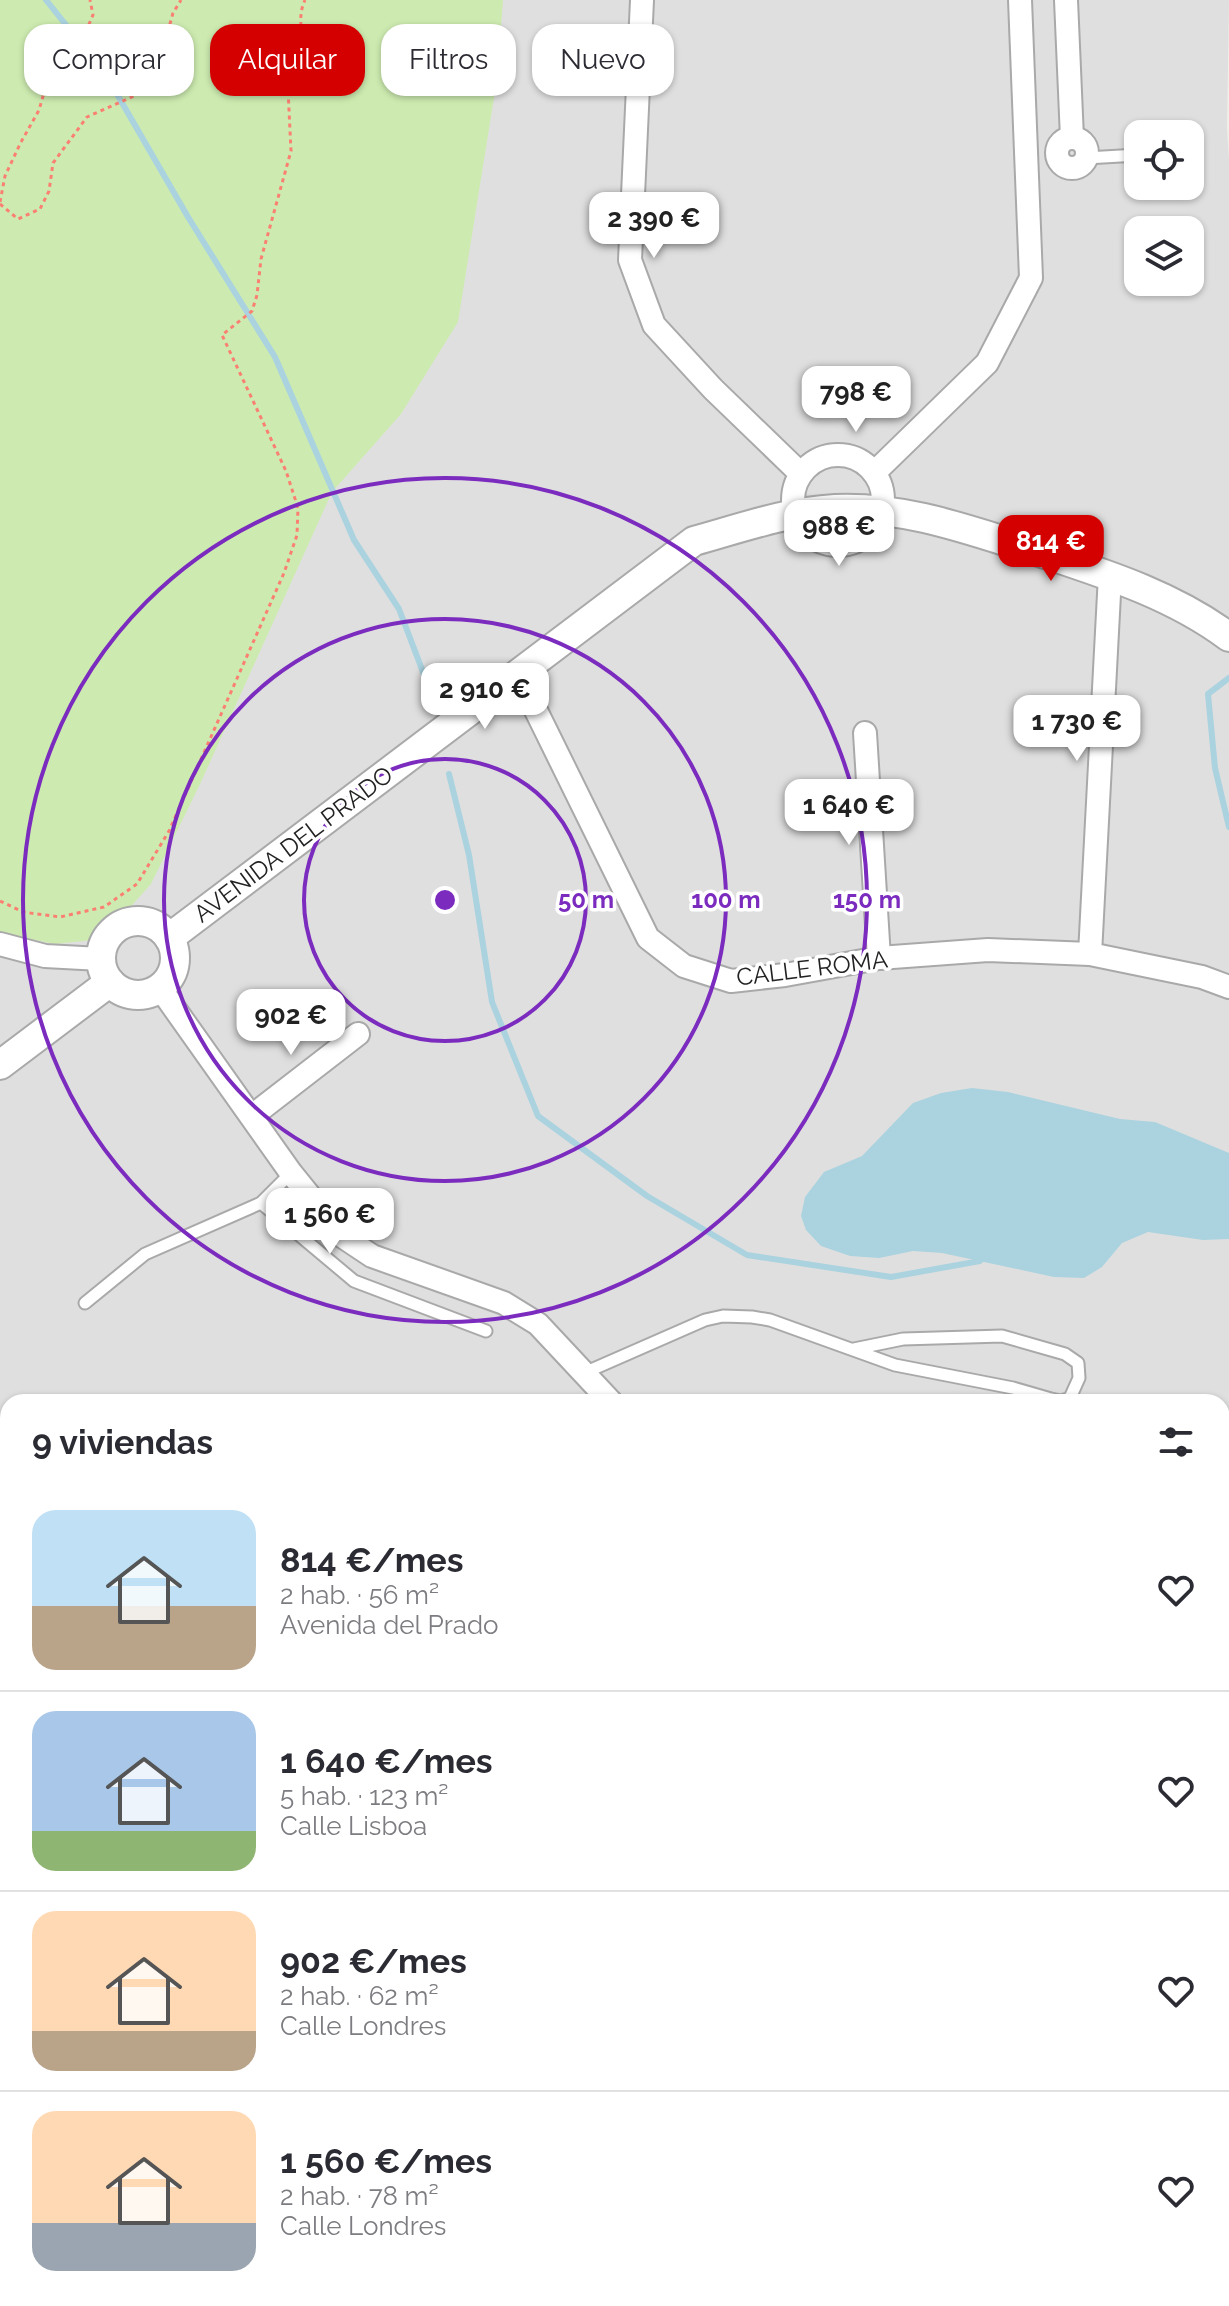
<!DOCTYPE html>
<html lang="es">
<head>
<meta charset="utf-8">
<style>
	body { margin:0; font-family:Raleway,sans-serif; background:#f2f2f3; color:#2b2b33; height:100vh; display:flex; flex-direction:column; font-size:30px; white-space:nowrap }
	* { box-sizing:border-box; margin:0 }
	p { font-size:26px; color:#7c7c81 }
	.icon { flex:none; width:44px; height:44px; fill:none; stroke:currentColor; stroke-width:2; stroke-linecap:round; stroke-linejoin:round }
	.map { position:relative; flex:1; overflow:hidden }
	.panel { position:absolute; left:0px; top:1394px; width:1230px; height:912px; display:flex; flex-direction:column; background:#fff; border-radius:24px 24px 0 0; box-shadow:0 2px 6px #0004 }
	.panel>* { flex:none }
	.guide { position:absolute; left:24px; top:24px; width:800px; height:72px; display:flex; gap:16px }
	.fabs { position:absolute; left:1124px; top:120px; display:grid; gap:16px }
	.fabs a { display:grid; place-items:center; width:80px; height:80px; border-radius:16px; background:#fff; box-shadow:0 2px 6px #0004; font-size:40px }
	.price { position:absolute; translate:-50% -68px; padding:0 18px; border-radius:16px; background:#fff; color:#222; font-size:26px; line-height:52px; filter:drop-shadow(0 2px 4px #0008) }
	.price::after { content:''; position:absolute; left:50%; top:48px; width:24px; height:18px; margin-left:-12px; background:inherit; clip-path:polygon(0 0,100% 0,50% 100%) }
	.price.current { background:#d40000; color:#fff }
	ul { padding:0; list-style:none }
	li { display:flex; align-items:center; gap:24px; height:200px; padding:0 32px }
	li+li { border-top:2px solid #e1e1e2 }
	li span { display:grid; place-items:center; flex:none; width:224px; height:160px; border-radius:24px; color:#555 }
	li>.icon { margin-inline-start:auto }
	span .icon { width:96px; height:96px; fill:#fffc; stroke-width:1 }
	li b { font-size:34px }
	h2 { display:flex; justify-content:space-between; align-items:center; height:96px; padding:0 32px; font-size:34px }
	.tag { padding:0 28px; border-radius:24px; background:#fff; box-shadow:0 2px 6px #0004; font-size:28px; line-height:72px }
	.tag.current { background:#d40000; color:#fff }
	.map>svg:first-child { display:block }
	.residential { fill:#e0dfdf; fill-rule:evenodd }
	.grass { fill:#cdebb0 }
	.water { fill:#aad3df }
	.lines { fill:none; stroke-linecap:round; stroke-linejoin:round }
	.stream { stroke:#aad3df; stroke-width:6 }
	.service-casing { stroke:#a9a9a9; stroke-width:15 }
	.minor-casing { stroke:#a9a9a9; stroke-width:26 }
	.tertiary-casing { stroke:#a9a9a9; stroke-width:32 }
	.path { stroke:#fa8072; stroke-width:3; stroke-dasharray:4 4; stroke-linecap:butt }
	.service { stroke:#fff; stroke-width:11 }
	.minor { stroke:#fff; stroke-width:22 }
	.tertiary { stroke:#fff; stroke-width:28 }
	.ring { fill:none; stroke:#7b2cbf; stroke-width:4 }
	.labels { text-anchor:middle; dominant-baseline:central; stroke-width:7; stroke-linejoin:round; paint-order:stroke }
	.street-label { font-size:24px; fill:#222; stroke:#fff }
	.centre { fill:#7b2cbf; stroke:#fff; stroke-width:4 }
	.ring-label { font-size:24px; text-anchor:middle; font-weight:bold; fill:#7b2cbf; stroke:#fff; stroke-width:7; stroke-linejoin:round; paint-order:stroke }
</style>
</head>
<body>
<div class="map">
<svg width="1229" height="2306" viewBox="0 0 1229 2306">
	<rect width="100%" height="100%" fill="#f2efe9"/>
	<path class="residential" d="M0,0h1229l-2,128 2,32v1851l-7,-8v-601h-1214v73l-8,-1zM1138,134h52v52h-52zM1138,230h52v52h-52z"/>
	<g class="grass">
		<path d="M0,0h503l-6,79 -39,243 -57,92 -69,78 -131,290 -50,102 -27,30 -31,26 -38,4 -55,-11z"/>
		<path d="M0,1474l8,1v823h1214v-295l7,8v295h-1229z"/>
	</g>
	<g class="water">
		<path d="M972,1088l36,4 112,27 35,3 74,31v86l-26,1 -55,-8 -26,11 -20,24 -18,11 -30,-1 -112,-24 -29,-2 -34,7 -29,-2 -29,-10 -15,-16 -5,-14 4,-19 19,-25 38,-16 51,-53 28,-10z"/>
		<path d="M987,2298h95l7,8h-103z"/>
	</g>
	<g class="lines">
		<g class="stream">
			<path d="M46,0l60,75 82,142 87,140 79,183 45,69 27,71"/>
			<path d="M1229,678l-21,16 7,74 14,59"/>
			<path d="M449,774l20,81 23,147 46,114 109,80 100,59 144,22 89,-16"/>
			<path d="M1222,1731l7,-5"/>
		</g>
		<defs>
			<g id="service">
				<path d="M1086,158l52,-3"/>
				<path d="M261,1203l30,-30"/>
				<path d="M85,1303l60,-49 116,-51 93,78 132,50"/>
				<path d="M584,1373l121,-53 18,-4 29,1 18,3 125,45 118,23 38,11 10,2 9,-3 9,-20 -1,-15 -13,-9 -63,-18 -99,3 -49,10"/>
			</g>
			<g id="minor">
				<path d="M642,0l-12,260 24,65 59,64 88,85"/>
				<path d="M1066,0l6,138"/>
				<circle cx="1072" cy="153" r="15"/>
				<circle cx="838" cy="500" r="45"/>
				<path d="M874,473l113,-110 44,-85 -11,-278"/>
				<path d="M518,674l130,264 36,28 47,15 54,-6 94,-17 109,-8 102,4 112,23 27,10"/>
				<path d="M865,733l14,225"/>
				<path d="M0,944l45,12 56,3"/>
				<path d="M1090,954l20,-379"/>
				<path d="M160,988l131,185 51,63 30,20 132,47 34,21 73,78"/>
				<path d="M252,1116l106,-82"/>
				<path d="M1222,1777l7,5"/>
			</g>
			<g id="tertiary">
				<circle cx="138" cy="958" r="37"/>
				<path d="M169,938l525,-397c47,-13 91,-29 141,-32 68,-3 131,20 195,40 69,23 140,44 199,88"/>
				<path d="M0,1065l110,-83"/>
			</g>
		</defs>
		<use href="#service" class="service-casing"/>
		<use href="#minor" class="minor-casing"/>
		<use href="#tertiary" class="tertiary-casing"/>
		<g class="path">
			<path d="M0,202l5,-26 15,-32 19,-34 7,-24 1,-26 7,-11 33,-20 6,-14 -3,-15"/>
			<path d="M0,204l18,15 22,-10 9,-18 4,-28 34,-46 47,-21 21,-18 18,-65 8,-13"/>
			<path d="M0,901l23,11 37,5 44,-10 33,-23 32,-53 115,-258 13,-38 1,-27 -12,-37 -64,-136 30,-24 5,-16 4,-36 30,-108 -3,-62 23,-24c-6,-21 -16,-44 -6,-65"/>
			<path d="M0,1483h8"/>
			<path d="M0,1771l8,5"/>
			<path d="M1222,2020l7,32"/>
			<path d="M0,2219l8,11"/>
			<path d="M49,2298l5,8"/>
			<path d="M922,2298l3,8"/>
			<path d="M1135,2298l6,8"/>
			<path d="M690,2306l1,-8"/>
		</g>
		<use href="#service" class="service"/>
		<use href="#minor" class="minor"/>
		<use href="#tertiary" class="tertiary"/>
	</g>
	<g class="ring">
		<circle cx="445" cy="900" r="141"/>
		<circle cx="445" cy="900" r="281"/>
		<circle cx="445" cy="900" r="422"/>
	</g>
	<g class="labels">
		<g class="street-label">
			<text transform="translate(293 844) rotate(-37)">AVENIDA DEL PRADO</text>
			<text transform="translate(812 968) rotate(-7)">CALLE ROMA</text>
		</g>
	</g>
	<circle cx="445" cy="900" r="12" class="centre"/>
	<g class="ring-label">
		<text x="586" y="908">50 m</text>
		<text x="726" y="908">100 m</text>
		<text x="867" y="908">150 m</text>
	</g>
</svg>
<div class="fabs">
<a><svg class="icon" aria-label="locate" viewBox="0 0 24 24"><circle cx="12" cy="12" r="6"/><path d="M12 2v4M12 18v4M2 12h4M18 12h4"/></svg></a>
<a><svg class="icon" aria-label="layers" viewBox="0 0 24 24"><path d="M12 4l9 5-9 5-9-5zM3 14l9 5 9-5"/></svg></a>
</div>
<b class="price" style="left:654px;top:260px">2 390 €</b>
<b class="price" style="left:856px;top:434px">798 €</b>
<b class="price" style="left:839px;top:568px">988 €</b>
<b class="price current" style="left:1051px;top:583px">814 €</b>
<b class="price" style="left:485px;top:731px">2 910 €</b>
<b class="price" style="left:1077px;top:763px">1 730 €</b>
<b class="price" style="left:849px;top:847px">1 640 €</b>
<b class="price" style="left:291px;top:1057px">902 €</b>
<b class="price" style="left:330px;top:1256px">1 560 €</b>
<div class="guide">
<a class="tag">Comprar</a>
<a class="tag current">Alquilar</a>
<a class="tag">Filtros</a>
<a class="tag">Nuevo</a>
</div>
<section class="panel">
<h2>9 viviendas<svg class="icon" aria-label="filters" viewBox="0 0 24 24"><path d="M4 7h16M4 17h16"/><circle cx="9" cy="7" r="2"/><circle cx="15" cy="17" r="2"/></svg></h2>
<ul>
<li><span style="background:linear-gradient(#bfe0f5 60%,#b9a48a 0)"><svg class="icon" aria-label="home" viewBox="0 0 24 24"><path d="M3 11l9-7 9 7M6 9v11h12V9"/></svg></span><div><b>814 €/mes</b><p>2 hab. · 56 m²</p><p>Avenida del Prado</p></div><svg class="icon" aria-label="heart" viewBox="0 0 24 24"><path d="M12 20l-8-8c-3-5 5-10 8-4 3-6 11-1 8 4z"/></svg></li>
<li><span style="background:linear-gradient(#a9c7e8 75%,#8fb573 0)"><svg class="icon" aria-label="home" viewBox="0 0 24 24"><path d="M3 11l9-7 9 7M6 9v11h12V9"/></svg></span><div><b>1 640 €/mes</b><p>5 hab. · 123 m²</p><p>Calle Lisboa</p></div><svg class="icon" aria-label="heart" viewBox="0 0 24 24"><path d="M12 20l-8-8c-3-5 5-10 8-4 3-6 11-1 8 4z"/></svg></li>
<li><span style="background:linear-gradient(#ffd9b3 75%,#b9a48a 0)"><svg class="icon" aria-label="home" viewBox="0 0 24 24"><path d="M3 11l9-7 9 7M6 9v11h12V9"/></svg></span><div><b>902 €/mes</b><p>2 hab. · 62 m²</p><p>Calle Londres</p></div><svg class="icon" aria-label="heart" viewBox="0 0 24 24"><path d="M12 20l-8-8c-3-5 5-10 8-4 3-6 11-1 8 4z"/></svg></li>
<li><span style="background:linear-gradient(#ffd9b3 70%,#9aa5b1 0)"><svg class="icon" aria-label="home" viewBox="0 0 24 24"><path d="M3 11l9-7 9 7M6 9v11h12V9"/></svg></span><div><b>1 560 €/mes</b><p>2 hab. · 78 m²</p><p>Calle Londres</p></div><svg class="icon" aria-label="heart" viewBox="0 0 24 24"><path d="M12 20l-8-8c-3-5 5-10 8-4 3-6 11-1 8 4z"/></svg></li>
</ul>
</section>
</div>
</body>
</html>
